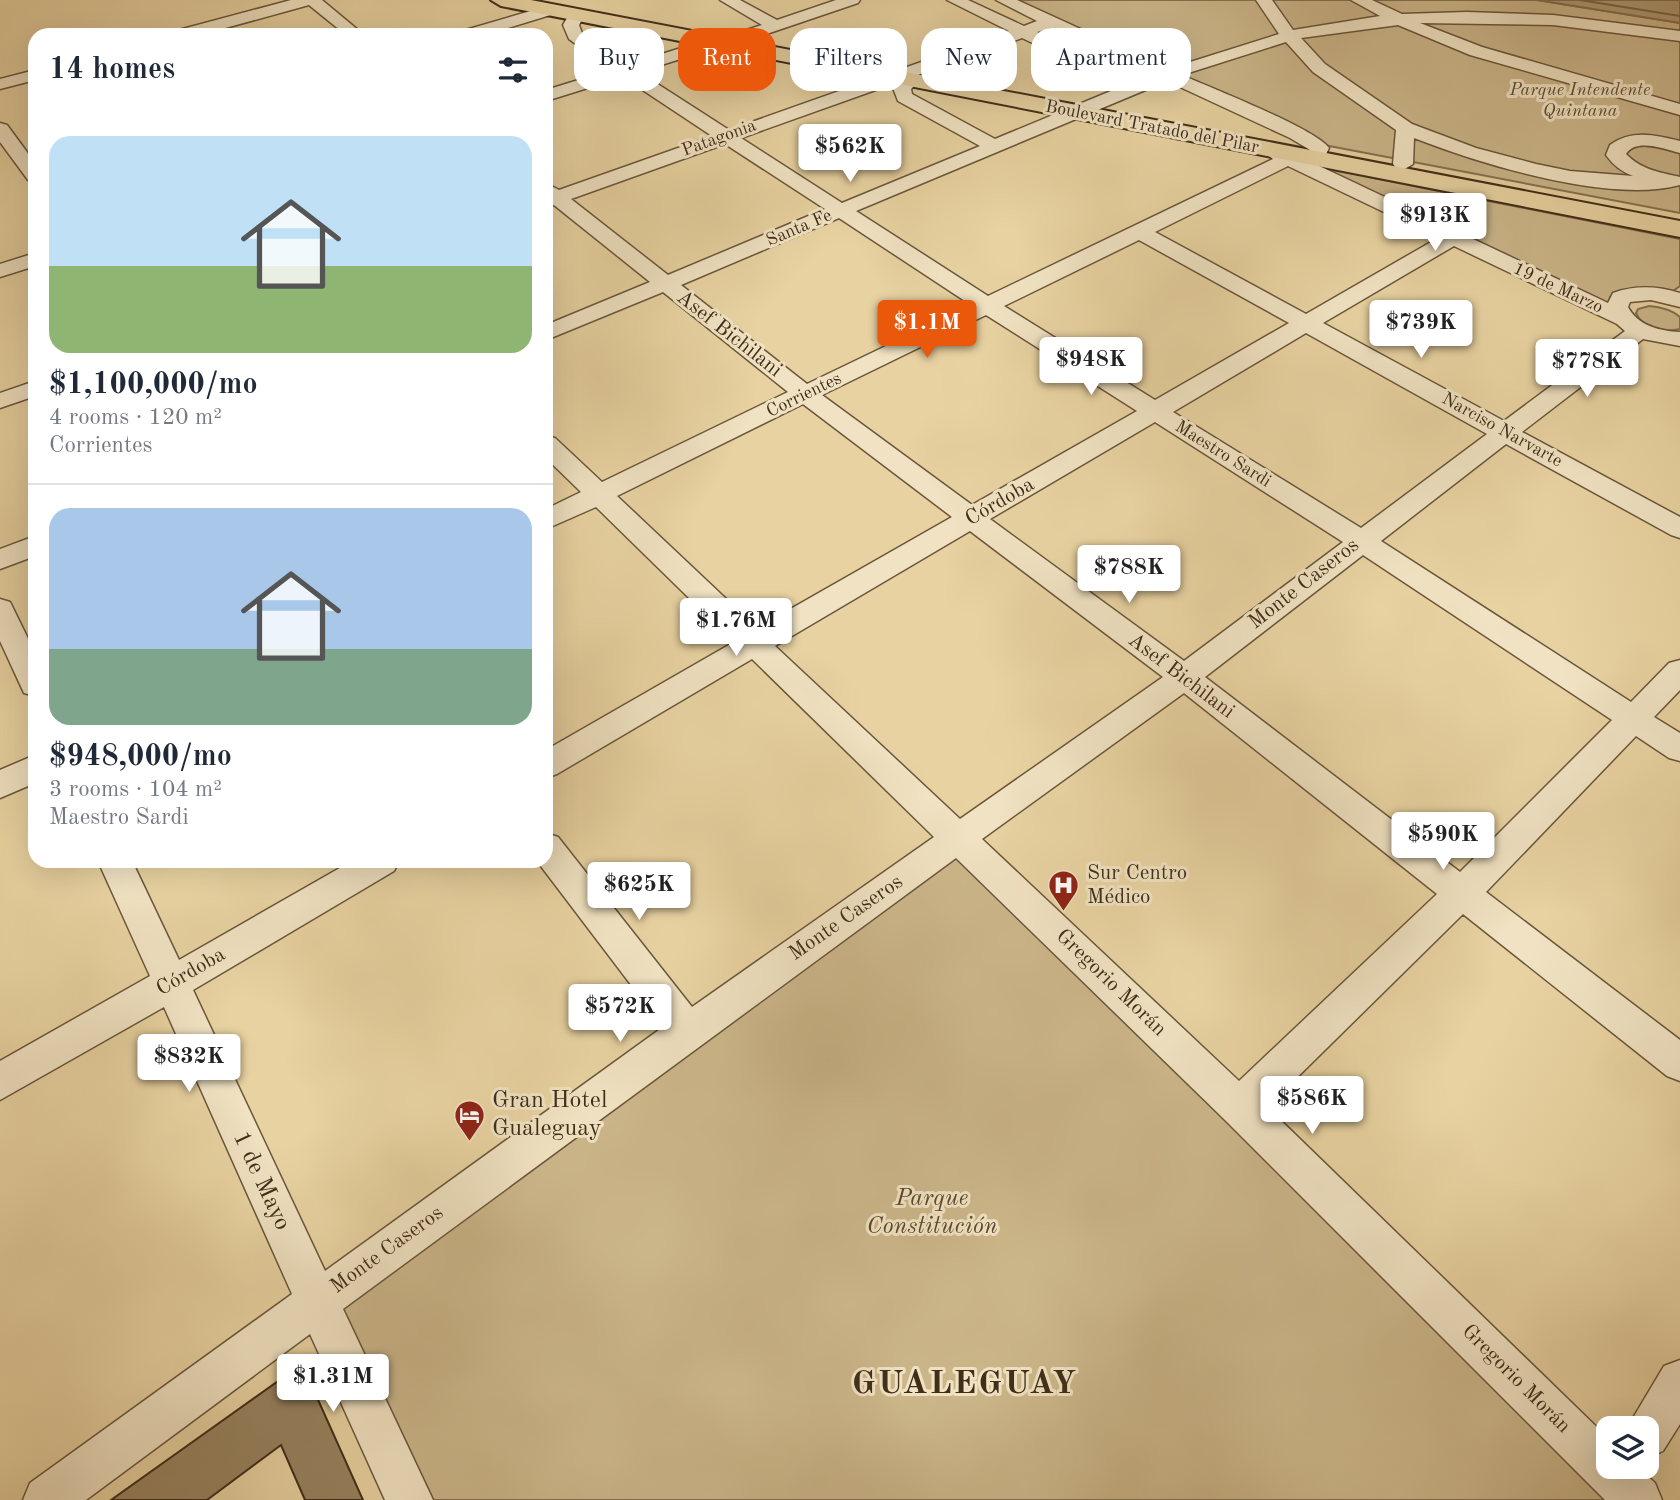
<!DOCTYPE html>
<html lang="en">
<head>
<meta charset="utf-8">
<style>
	body { margin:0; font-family:"Old Standard TT",serif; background:#f2f2f3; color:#1f2937; height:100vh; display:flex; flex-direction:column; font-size:26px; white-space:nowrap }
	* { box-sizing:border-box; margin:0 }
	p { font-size:23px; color:#747a83 }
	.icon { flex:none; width:38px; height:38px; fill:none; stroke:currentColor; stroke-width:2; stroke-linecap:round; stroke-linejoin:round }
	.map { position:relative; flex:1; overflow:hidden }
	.drawer { position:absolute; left:28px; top:28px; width:525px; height:840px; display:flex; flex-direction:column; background:#fff; border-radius:21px; box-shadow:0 7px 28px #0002 }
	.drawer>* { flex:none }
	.guide { position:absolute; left:574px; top:28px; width:665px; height:63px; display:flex; gap:14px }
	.controls { position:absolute; left:1596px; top:1416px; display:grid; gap:14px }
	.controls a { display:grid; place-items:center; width:63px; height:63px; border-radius:14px; background:#fff; box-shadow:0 7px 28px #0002; font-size:35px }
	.price { position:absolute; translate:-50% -60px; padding:0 16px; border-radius:7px; background:#fff; color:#222; font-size:23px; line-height:46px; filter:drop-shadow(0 2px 4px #0008) }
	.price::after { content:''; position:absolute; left:50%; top:42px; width:21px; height:16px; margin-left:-10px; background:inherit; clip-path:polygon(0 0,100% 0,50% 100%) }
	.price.selected { background:#ea580c; color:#fff }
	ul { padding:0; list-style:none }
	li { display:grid; align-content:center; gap:14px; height:371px; padding:0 21px }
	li+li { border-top:2px solid #e0e1e3 }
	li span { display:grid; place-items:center; height:217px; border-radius:21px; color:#555 }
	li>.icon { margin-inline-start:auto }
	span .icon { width:126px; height:126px; fill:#fffc; stroke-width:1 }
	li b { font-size:30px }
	h2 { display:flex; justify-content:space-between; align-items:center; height:84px; padding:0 21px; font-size:30px }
	.chip { padding:0 24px; border-radius:21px; background:#fff; box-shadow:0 7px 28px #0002; font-size:24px; line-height:63px }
	.chip.selected { background:#ea580c; color:#fff }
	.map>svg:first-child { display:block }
	.green { fill:#cbb68a; stroke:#867252; stroke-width:2 }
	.water { fill:#af9a73; stroke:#836f4f; stroke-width:2 }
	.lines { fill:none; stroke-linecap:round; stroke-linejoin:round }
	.shore { stroke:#786446; stroke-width:2 }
	.building { fill:#978360; stroke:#402e19; stroke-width:2 }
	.minor-casing { stroke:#6a573b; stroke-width:3 }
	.major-casing { stroke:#402e19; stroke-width:4 }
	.minor { fill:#f0e2c2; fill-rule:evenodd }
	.major { fill:#e8d2a1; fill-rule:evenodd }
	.labels { text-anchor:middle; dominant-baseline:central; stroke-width:6; stroke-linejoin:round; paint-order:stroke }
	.far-park-label { font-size:18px; font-style:italic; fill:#5c4930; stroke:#f0e2c2 }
	.far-street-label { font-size:18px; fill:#402e19; stroke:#f0e2c2 }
	.street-label { font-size:21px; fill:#402e19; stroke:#f0e2c2 }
	.poi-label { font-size:21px; fill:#402e19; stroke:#f0e2c2; text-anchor:start }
	.near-poi-label { font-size:24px; fill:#402e19; stroke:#f0e2c2; text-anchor:start }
	.near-street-label { font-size:24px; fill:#402e19; stroke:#f0e2c2 }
	.near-park-label { font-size:24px; font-style:italic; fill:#5c4930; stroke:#f0e2c2 }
	.near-district-label { font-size:33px; font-weight:bold; letter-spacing:2px; fill:#402e19; stroke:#f0e2c2 }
</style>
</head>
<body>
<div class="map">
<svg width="1680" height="1500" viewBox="0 0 1680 1500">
	<rect width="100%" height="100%" fill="#e8d2a1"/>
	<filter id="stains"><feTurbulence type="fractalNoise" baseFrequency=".00286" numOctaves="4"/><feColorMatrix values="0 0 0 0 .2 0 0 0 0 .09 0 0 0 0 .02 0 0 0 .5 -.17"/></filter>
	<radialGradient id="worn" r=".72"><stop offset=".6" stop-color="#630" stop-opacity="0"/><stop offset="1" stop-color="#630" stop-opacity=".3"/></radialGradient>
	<g class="green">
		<path d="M1015,0h522l143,23v190l-356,-68z"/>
		<path d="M1323,168l357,71v47l-10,7c-22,-4 -41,-10 -60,4l-1,8z"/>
		<path d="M1649,306c11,1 22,3 31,11v12c-16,4 -37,0 -44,-16l2,-4z"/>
		<path d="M960,838l656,642 -14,20h-1188l-94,-199z"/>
	</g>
	<path class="water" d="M1537,0h143v23z"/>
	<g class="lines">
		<path class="shore" d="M1580,0l100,16"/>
	</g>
	<path class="building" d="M302,1364l61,136h-58l-24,-55 -74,55h-96z"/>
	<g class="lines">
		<defs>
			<g id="minor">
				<path d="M291,0h31l42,35h-18l-37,-30 -109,30h-27l2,-4z"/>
				<path d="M720,0h20l37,20 59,-20h24l-2,3 -109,37 -8,-5 2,-4 19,-6z"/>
				<path d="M947,0h21l56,26 13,-5 -41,-21h21l151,69 111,-35 -23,-34h16l21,30 87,-14 -29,-16h21l30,14 65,-2 86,3 127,16v10l-127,-16 -133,-2 62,24 198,57v11l-210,-60 -72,-30 -97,13 24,26 87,60 64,24 60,16 34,7 63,5c-11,-4 -20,-11 -27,-21l4,-10c21,-16 46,-10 70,-4v12c-16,-4 -44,-15 -54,1 16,16 33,18 54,23v8c-71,19 -199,-21 -266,-47l-1,26 -10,6 -7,-2 -3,-4 3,-34 -83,-58 -27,-30 -104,33c29,13 132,53 147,73l-7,14 -9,1 295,140 5,-10c23,-8 44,-7 67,0v14l-29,-7 -21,2 -2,5c10,19 32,24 52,25v14l-37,-7 -121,93 158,85v21l-9,-3 -165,-91 -125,97 250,161 38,-39 11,-3v30l-26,27 26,16v28l-11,-3 -33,-22 -150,156 194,148v41l-13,-5 -204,-162 -196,193 341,331v28h29l18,17 7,17h-57l-380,-380 -269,-262 -613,451 90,191h-48l-75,-166 -224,166h-63l7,-17 262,-189 -128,-287 -164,93v-39l150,-85 -52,-115h34l47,99 173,-99h47l-5,10 -201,119 132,281 338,-244 -126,-166h9v-28l12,4 134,170 242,-170 -182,-178 -195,115 -11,4v-28l188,-108 -138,-135 -50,22v-20l35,-17 -35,-34v-22l9,2 47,44 186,-90 -125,-100 -117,48v-15l104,-43 -96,-77 -8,2v-24l13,7 153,-54 -89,-59 -77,24v-11l65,-20 -42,-31 -6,-14 8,-14h12l2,3 -6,11 3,8 45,32 92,-29 8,5 -2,4 -86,27 90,58 280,-99zM1051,28l101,46 -13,6 -102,-48zM1022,38l101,48 -128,53 -83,-45 -1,-5 9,-9 -5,-4zM1167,81l123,57 20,12 -5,8 2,2 -30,-14h-14l-2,4 12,9 -285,137 -132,-85zM898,82l-5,6 5,13 82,45 -138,57 -101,-65zM725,144l100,65 -157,66 -97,-76zM1288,166l150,72 -132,76 -151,-82zM839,218l132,87 -164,79 -126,-99zM1139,240l150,83 -134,77 -151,-94zM1454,246l163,78 8,7 -121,90 -181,-98zM986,315l151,96 -165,94 -150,-110zM1306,333l181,101 -126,94 -188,-116zM803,404l149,113 -195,111 -140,-132zM1155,422l188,120 -159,119 -194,-142zM970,531l193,146 -203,142 -185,-173zM1363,555l249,165 -152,152 -255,-195zM1184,693l253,201 -198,187 -257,-242z"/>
				<path d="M551,5l6,2 2,3 -2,3 -72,22h-25l2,-4z"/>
				<path d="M35,70v10l-35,9v-10z"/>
				<path d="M0,123l7,2 28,38v19l-7,-2 -28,-38z"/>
				<path d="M35,253v13l-35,11v-13z"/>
				<path d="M35,381v15l-35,12v-15z"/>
				<path d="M35,536v20l-35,13v-20z"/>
				<path d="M0,599l10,3 25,51v43l-11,-3 -24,-52z"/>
				<path d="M35,755v28l-35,15v-28z"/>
				<path d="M1680,1360v64l-17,27 -16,7v-30h-20l37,-62z"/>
			</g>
			<path id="major" d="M491,0h40l1149,221v16l-1179,-231z"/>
		</defs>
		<use href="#minor" class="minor-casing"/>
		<use href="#major" class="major-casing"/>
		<use href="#minor" class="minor"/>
		<use href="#major" class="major"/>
	</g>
	<defs>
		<symbol id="hospital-pin" viewBox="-11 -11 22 30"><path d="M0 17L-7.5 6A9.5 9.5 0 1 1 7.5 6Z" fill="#8f2418" stroke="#f0e2c2"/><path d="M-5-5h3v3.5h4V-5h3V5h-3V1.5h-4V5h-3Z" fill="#fff"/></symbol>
		<symbol id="hotel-pin" viewBox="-11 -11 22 30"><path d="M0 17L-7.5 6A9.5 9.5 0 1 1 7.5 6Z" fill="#8f2418" stroke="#f0e2c2"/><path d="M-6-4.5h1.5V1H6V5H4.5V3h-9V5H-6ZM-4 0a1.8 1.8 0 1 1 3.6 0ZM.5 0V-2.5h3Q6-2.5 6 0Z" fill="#fff"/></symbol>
	</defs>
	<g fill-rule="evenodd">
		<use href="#hospital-pin" x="1046" y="868" width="35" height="47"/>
		<use href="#hotel-pin" x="452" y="1098" width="35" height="47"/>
	</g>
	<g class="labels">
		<g class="far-park-label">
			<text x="1580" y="90">Parque Intendente<tspan x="1580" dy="21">Quintana</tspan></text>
		</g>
		<g class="far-street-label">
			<text transform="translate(1152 127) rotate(11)">Boulevard Tratado del Pilar</text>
			<text transform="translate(719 138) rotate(-20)">Patagonia</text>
			<text transform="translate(799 228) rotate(-23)">Santa Fe</text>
			<text transform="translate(1558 288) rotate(25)">19 de Marzo</text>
			<text transform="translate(804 395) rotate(-26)">Corrientes</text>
			<text transform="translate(1502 430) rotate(29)">Narciso Narvarte</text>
			<text transform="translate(1223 454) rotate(32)">Maestro Sardi</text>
		</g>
		<g class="street-label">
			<text transform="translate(729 334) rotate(38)">Asef Bichilani</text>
			<text transform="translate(1000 502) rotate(-30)">Córdoba</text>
			<text transform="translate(1304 584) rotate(-38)">Monte Caseros</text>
			<text transform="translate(1181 676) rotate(37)">Asef Bichilani</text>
			<text transform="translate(846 918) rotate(-35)">Monte Caseros</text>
			<text transform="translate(191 972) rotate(-30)">Córdoba</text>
			<text transform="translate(1111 983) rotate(44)">Gregorio Morán</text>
			<text transform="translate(387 1250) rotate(-36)">Monte Caseros</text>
			<text transform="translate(1516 1379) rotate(45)">Gregorio Morán</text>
		</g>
		<g class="poi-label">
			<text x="1087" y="873">Sur Centro<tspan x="1087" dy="24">Médico</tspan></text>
		</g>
		<g class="near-poi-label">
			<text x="492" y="1101">Gran Hotel<tspan x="492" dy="28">Gualeguay</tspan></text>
		</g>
		<g class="near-street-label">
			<text transform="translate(261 1181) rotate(65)">1 de Mayo</text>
		</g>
		<g class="near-park-label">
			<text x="932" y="1199">Parque<tspan x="932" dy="28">Constitución</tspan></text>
		</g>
		<g class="near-district-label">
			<text x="965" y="1384">GUALEGUAY</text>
		</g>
	</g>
	<rect width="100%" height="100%" filter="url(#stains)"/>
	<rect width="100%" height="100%" fill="url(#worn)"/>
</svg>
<div class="controls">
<a><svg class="icon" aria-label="layers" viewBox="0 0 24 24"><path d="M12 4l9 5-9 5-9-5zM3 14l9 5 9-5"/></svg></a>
</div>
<b class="price" style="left:850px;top:184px">$562K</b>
<b class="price" style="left:1435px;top:253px">$913K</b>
<b class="price selected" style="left:927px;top:360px">$1.1M</b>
<b class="price" style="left:1421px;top:360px">$739K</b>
<b class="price" style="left:1091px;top:397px">$948K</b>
<b class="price" style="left:1587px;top:399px">$778K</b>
<b class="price" style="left:1129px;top:605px">$788K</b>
<b class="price" style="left:736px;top:658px">$1.76M</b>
<b class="price" style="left:1443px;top:872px">$590K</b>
<b class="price" style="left:639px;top:922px">$625K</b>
<b class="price" style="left:620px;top:1044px">$572K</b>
<b class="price" style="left:189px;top:1094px">$832K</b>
<b class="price" style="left:1312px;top:1136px">$586K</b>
<b class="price" style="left:333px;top:1414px">$1.31M</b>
<div class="guide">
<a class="chip">Buy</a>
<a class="chip selected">Rent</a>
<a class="chip">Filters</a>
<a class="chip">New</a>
<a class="chip">Apartment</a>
</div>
<section class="drawer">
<h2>14 homes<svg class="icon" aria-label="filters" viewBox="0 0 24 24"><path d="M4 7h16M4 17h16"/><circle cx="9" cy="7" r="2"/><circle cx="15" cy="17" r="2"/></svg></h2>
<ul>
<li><span style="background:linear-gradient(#bfe0f5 60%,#8fb573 0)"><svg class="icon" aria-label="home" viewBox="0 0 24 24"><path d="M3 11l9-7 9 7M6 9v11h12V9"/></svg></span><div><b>$1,100,000/mo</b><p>4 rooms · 120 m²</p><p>Corrientes</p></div></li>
<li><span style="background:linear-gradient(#a9c7e8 65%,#7fa58c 0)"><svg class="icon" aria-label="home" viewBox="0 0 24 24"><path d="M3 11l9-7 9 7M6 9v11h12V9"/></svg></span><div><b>$948,000/mo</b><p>3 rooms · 104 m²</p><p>Maestro Sardi</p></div></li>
</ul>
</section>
</div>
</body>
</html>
